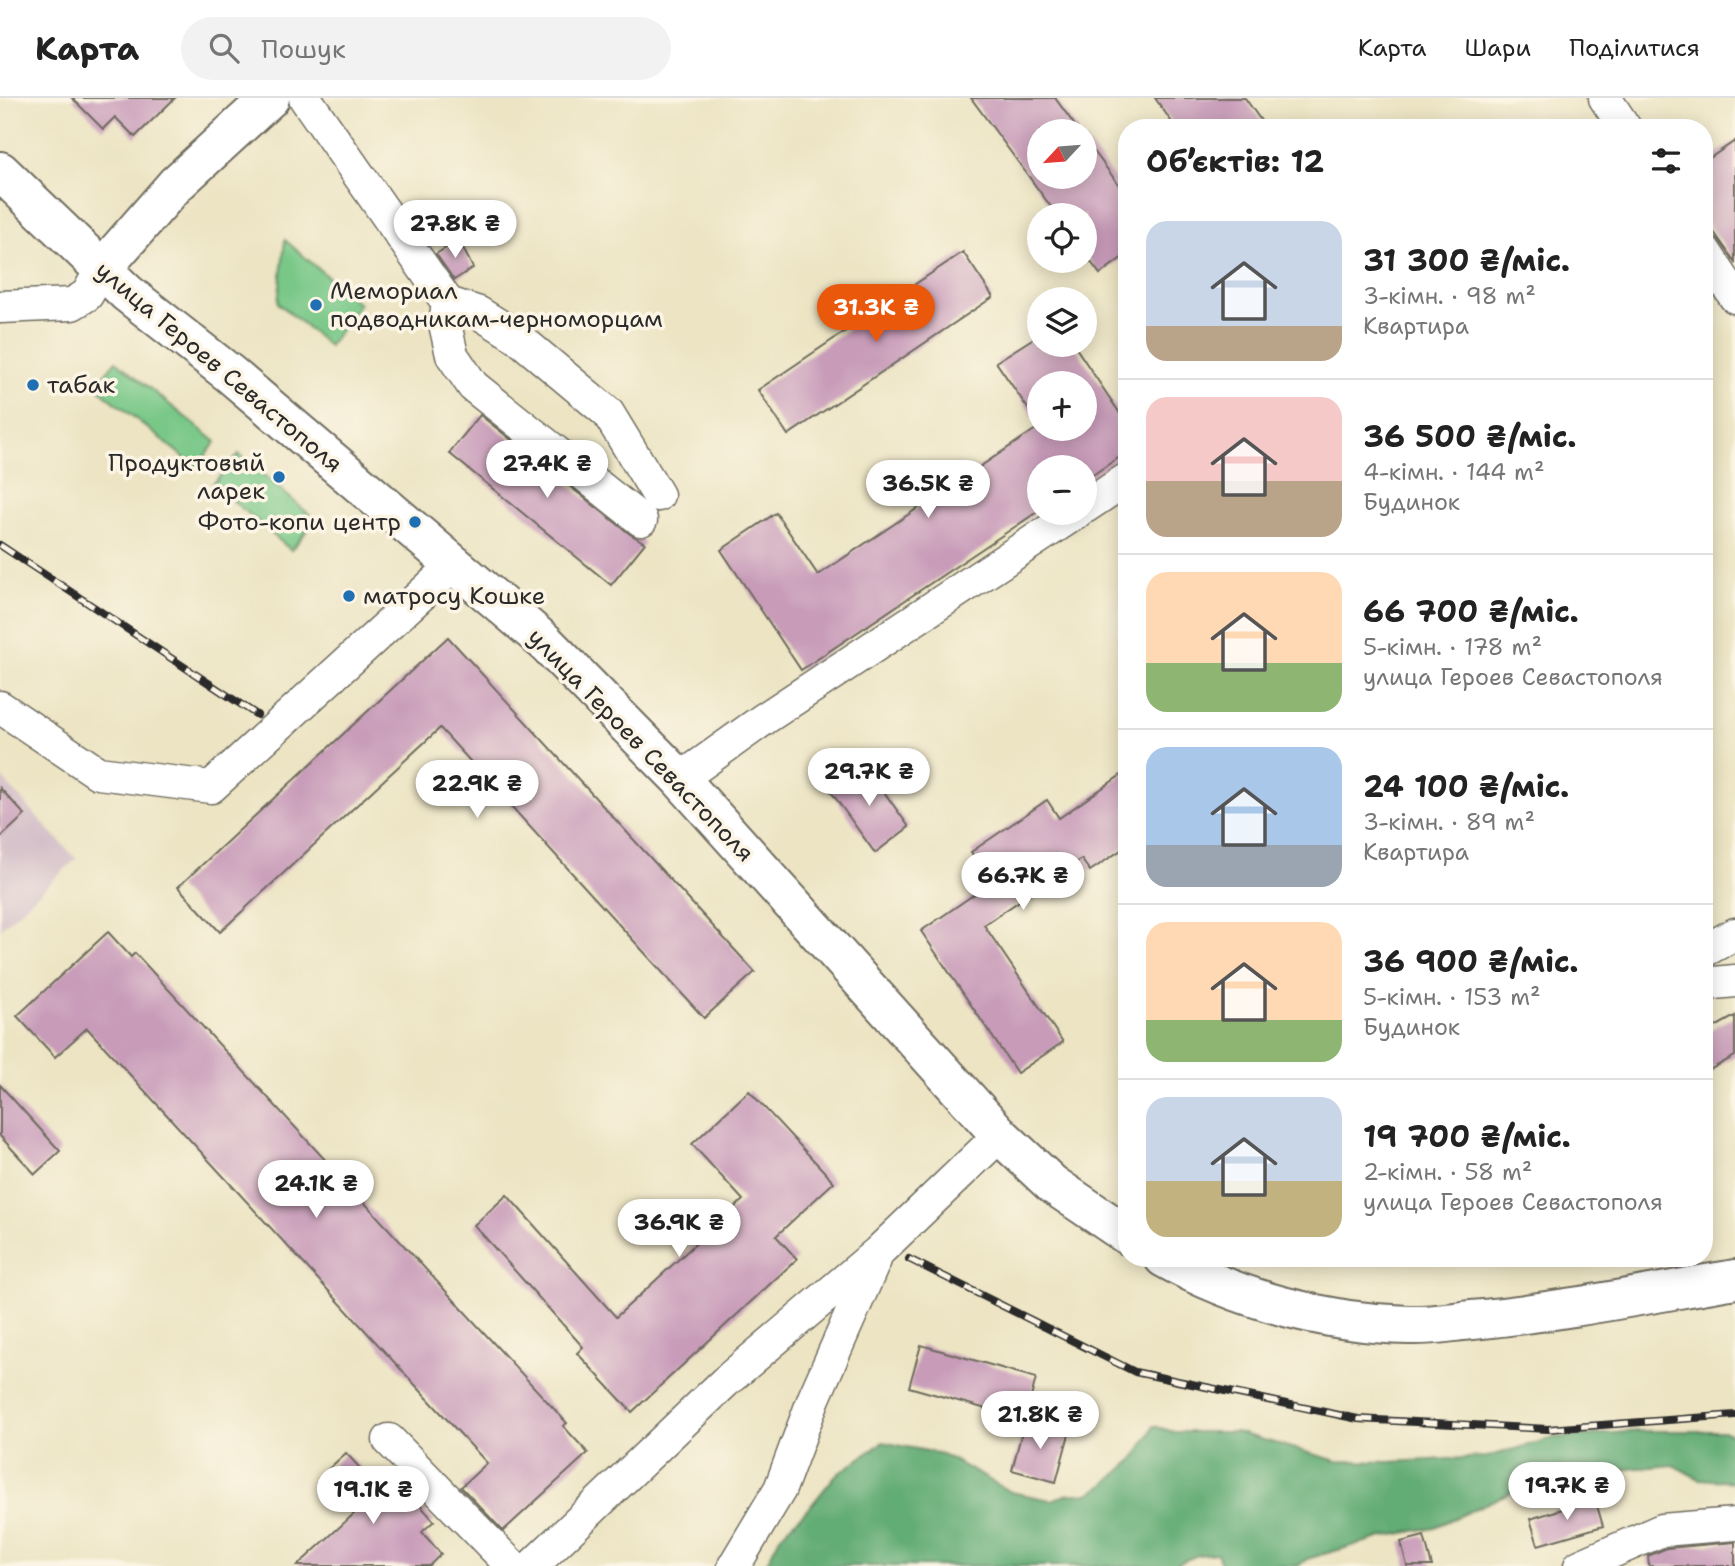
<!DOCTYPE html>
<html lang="uk">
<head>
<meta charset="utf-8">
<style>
	body { margin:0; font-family:"Shantell Sans",sans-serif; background:#f2f2f2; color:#222; height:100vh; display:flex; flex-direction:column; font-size:26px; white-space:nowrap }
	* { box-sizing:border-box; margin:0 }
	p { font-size:23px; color:#767676 }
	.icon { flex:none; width:38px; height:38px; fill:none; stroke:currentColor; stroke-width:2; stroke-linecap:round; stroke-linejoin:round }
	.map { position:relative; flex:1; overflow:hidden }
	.panel { position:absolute; left:1118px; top:21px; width:595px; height:1148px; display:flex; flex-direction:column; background:#fff; border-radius:28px; box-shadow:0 4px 18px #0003 }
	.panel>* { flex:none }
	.needle { width:46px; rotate:244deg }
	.tools { position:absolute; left:1027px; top:21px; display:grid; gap:14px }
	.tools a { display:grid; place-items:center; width:70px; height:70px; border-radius:50%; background:#fff; box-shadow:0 4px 18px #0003; font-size:35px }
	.price { position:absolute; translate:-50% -60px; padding:0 16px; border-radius:24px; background:#fff; color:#222; font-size:23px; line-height:46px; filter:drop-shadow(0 2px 4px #0008) }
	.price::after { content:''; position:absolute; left:50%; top:42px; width:21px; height:16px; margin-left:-10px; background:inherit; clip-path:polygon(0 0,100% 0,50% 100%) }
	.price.on { background:#ea580c; color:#fff }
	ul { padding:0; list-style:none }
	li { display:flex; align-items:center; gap:21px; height:175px; padding:0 28px }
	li+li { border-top:2px solid #e0e0e0 }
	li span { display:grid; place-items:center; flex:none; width:196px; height:140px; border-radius:21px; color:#555 }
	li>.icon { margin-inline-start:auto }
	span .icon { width:84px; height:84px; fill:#fffc; stroke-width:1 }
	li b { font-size:30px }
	h2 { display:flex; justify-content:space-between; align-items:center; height:84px; padding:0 28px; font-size:30px }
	header { display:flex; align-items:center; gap:42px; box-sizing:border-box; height:98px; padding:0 35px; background:#fff; border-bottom:2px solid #e0e0e0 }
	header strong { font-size:33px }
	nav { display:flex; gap:38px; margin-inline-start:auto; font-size:24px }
	.search { width:490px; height:63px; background:#f2f2f2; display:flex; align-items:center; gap:18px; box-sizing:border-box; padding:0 24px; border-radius:38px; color:#767676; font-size:26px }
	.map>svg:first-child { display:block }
	.industrial { fill:#d2bdc8 }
	.green { fill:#79c888; stroke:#527a5a; stroke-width:2 }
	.forest { fill:#62ac74; stroke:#466c50; stroke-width:2 }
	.building { fill:#c89bb9 }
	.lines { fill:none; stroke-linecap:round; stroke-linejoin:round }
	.minor-casing { stroke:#6f6c60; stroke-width:35 }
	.major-casing { stroke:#6f6c60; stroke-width:42 }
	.minor { stroke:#fff; stroke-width:32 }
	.major { stroke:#fff; stroke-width:38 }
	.rail-casing { stroke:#2b2b2b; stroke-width:8 }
	.rail { stroke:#fcf5e5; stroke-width:5; stroke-dasharray:16; stroke-linecap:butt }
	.poi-dot { fill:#1f6fb2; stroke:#fcf5e5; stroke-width:2.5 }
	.labels { text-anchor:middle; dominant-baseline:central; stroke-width:7; stroke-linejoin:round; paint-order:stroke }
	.poi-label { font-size:24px; fill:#2b2b2b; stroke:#fcf5e5; text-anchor:start }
	.street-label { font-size:24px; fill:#2b2b2b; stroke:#fcf5e5 }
</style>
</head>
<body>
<header>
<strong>Карта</strong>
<div class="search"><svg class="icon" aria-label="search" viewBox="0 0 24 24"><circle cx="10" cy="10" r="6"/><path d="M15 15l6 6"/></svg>Пошук</div>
<nav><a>Карта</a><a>Шари</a><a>Поділитися</a></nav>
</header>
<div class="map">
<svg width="1735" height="1468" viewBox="0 0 1735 1468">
	<rect width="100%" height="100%" fill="#fcf5e5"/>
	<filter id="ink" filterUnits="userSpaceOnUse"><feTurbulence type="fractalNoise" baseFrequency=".0143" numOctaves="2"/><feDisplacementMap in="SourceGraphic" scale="14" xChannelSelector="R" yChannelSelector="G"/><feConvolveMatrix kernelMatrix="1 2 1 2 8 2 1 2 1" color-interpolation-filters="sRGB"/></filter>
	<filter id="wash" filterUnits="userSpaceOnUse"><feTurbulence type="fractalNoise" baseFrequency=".00686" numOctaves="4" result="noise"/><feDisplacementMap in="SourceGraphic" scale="28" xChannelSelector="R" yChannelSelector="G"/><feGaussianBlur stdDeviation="1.57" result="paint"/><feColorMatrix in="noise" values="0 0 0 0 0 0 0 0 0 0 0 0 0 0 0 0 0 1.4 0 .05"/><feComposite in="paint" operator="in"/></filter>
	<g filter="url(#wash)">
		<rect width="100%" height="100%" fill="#ece4c3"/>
		<path class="industrial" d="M0,678l76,83 -76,70z"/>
		<g class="green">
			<path d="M285,142l74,64 -30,42 -51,-43z"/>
			<path d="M116,263l100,81 -20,25 -101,-81z"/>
			<path d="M239,356l77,66 -25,30 -78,-66z"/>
		</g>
		<path class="forest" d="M1154,1328l20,6h62l101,29 52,1 98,-5 66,-19 86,-7h84l12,5v46l-36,-3 -26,-14 -129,12 -109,50 -52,10 -76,22 -9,7h-76l-5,-13 -19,2 -27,11h-406l16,-31 29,-28 25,-31 48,-34 59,12 69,38 40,8 18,-6h19l17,-10 30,-26z"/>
		<g id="blocks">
			<g class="building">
				<path d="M72,0h103l-40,39 -20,-20 -12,12z"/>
				<path d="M971,0h84l24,33h-39v46h45v-38l42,57v58l-27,20 -15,-20v-39h-28z"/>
				<path d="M1155,0h90l21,30h-90z"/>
				<path d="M1735,43v121l-31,-44v-56z"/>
				<path d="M459,142l14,28 -19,12 -18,-26z"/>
				<path d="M963,154l30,45 -205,138 -30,-45z"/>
				<path d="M1040,236v11h34l53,79v28l-42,28v-13h-45v43l-239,160 -80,-120 55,-37 42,62 218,-146h49v-46h-45v43l-44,-64z"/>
				<path d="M480,317l150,119 15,9 -34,42 -162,-132z"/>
				<path d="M448,539l307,335 -51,46 -264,-290 -220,204 -42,-45z"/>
				<path d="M864,666l45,63 -34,26 -46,-64z"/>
				<path d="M1127,673v75l-37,25 -9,-12 -97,66 79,117 -46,31 -96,-142 71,-49 -21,-30 76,-52 12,18z"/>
				<path d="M0,690l25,27 -25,23z"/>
				<path d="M108,834l23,25 4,-4 432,470 -4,3 25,27 -85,78 -42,-44 26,-24 -400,-435 -32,29 -38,-41z"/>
				<path d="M1735,918v40l-31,17v-40z"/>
				<path d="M0,987l60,66 -25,23 -35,-38z"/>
				<path d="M749,993l85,91 -58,54 21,23 -165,153 -55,-59 6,-6 -109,-122 33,-30 109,122 127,-117 -51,-56z"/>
				<path d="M921,1247l115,33 -11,42 -116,-33z"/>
				<path d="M1025,1322l44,14 -13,48 -44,-12z"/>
				<path d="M346,1355l51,55 14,-13 23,26 -12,11 19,22 -12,12h-132l59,-54 -34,-37z"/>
				<path d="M1595,1401l8,27 -65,19 -8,-26z"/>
				<path d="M1424,1438l8,30h-25l-6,-24z"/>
				<path d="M1735,1444v24h-86l-1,-10 19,-8z"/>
			</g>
		</g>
	</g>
	<g filter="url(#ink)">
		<use href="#blocks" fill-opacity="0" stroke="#6f6c60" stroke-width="2"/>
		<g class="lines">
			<defs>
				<g id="minor">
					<path d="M305,0l143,205 -3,21 7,31 21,31 168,134"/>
					<path d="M1605,0l20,30"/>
					<path d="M1704,152l31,47"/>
					<path d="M448,205l31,10 37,23 92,77 50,82"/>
					<path d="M0,209l72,-3 15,-9 14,-25"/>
					<path d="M1085,409l42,-28"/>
					<path d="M0,609l98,66 113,14 244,-223"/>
					<path d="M680,681l84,-60 312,-206"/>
					<path d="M1704,853l31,-17"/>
					<path d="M1704,886l31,-3"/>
					<path d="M389,1342l123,126"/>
					<path d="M532,1468l193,-184 153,-130 122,-117"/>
					<path d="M734,1468l46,-77 34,-91 61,-138"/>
					<path d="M1580,1468l82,-36 73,-6"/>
				</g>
				<g id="major">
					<path d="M0,73l127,122 103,81 315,268 135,137 320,356 52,49 75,51"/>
					<path d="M101,172l75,-86 94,-86"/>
					<path d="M1164,1160c73,41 161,65 245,67 20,1 42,-3 63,-5 88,-8 176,-26 263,-41"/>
				</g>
			</defs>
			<use href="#minor" class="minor-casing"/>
			<use href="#major" class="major-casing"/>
			<use href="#minor" class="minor"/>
			<use href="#major" class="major"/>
			<defs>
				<g id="rail">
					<path d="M0,447l257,170"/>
					<path d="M909,1161l226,113 223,47 190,10 187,-14"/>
				</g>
			</defs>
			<use href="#rail" class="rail-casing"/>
			<use href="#rail" class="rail"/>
		</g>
	</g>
	<g class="poi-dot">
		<circle cx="316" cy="207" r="7"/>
		<circle cx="33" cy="287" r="7"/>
		<circle cx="279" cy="379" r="7"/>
		<circle cx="415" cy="424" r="7"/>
		<circle cx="349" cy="498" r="7"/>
	</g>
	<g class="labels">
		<g class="poi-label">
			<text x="330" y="193">Мемориал<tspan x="330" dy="28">подводникам-черноморцам</tspan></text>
			<text x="47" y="287">табак</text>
			<text x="265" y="365" text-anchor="end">Продуктовый<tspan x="265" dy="28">ларек</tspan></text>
			<text x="401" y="424" text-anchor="end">Фото-копи центр</text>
			<text x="363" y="498">матросу Кошке</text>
		</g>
		<g class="street-label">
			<text transform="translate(219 269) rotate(40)">улица Героев Севастополя</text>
			<text transform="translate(641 647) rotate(46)">улица Героев Севастополя</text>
		</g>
	</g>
</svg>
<div class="tools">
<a><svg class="needle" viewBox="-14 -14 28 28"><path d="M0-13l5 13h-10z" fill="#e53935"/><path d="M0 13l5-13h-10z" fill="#767676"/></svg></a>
<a><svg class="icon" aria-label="locate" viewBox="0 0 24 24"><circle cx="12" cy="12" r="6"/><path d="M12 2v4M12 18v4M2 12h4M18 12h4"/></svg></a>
<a><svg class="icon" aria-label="layers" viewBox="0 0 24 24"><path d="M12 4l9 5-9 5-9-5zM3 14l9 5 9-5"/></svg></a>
<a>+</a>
<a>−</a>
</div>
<b class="price" style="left:455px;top:162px">27.8K ₴</b>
<b class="price on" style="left:876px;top:246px">31.3K ₴</b>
<b class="price" style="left:547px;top:402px">27.4K ₴</b>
<b class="price" style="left:928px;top:422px">36.5K ₴</b>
<b class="price" style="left:869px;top:710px">29.7K ₴</b>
<b class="price" style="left:477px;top:722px">22.9K ₴</b>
<b class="price" style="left:1023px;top:814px">66.7K ₴</b>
<b class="price" style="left:316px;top:1122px">24.1K ₴</b>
<b class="price" style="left:679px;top:1161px">36.9K ₴</b>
<b class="price" style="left:1040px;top:1353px">21.8K ₴</b>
<b class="price" style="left:1567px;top:1424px">19.7K ₴</b>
<b class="price" style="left:373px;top:1428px">19.1K ₴</b>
<section class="panel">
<h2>Об’єктів: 12<svg class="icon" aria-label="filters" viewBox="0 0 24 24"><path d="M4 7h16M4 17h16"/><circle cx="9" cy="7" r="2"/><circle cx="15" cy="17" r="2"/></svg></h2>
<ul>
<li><span style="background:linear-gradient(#c9d6e8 75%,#b9a48a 0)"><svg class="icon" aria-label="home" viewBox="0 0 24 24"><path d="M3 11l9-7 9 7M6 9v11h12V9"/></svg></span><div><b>31 300 ₴/міс.</b><p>3-кімн. · 98 m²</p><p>Квартира</p></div></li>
<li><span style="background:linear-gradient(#f6c9c9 60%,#b9a48a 0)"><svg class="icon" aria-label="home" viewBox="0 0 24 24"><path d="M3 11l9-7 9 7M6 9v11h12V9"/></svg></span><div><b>36 500 ₴/міс.</b><p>4-кімн. · 144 m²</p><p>Будинок</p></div></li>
<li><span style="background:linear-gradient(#ffd9b3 65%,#8fb573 0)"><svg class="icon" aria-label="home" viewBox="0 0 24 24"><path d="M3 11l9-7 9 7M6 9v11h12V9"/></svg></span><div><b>66 700 ₴/міс.</b><p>5-кімн. · 178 m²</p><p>улица Героев Севастополя</p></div></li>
<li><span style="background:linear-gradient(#a9c7e8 70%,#9aa5b1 0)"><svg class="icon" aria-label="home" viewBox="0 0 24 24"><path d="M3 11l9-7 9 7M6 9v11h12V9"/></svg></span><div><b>24 100 ₴/міс.</b><p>3-кімн. · 89 m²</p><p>Квартира</p></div></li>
<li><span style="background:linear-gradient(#ffd9b3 70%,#8fb573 0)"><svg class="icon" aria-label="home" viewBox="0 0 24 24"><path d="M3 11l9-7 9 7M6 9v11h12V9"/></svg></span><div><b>36 900 ₴/міс.</b><p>5-кімн. · 153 m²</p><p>Будинок</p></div></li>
<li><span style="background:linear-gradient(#c9d6e8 60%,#c2b280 0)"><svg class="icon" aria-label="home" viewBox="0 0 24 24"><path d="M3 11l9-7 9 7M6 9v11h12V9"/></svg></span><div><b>19 700 ₴/міс.</b><p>2-кімн. · 58 m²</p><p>улица Героев Севастополя</p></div></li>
</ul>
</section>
</div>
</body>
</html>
